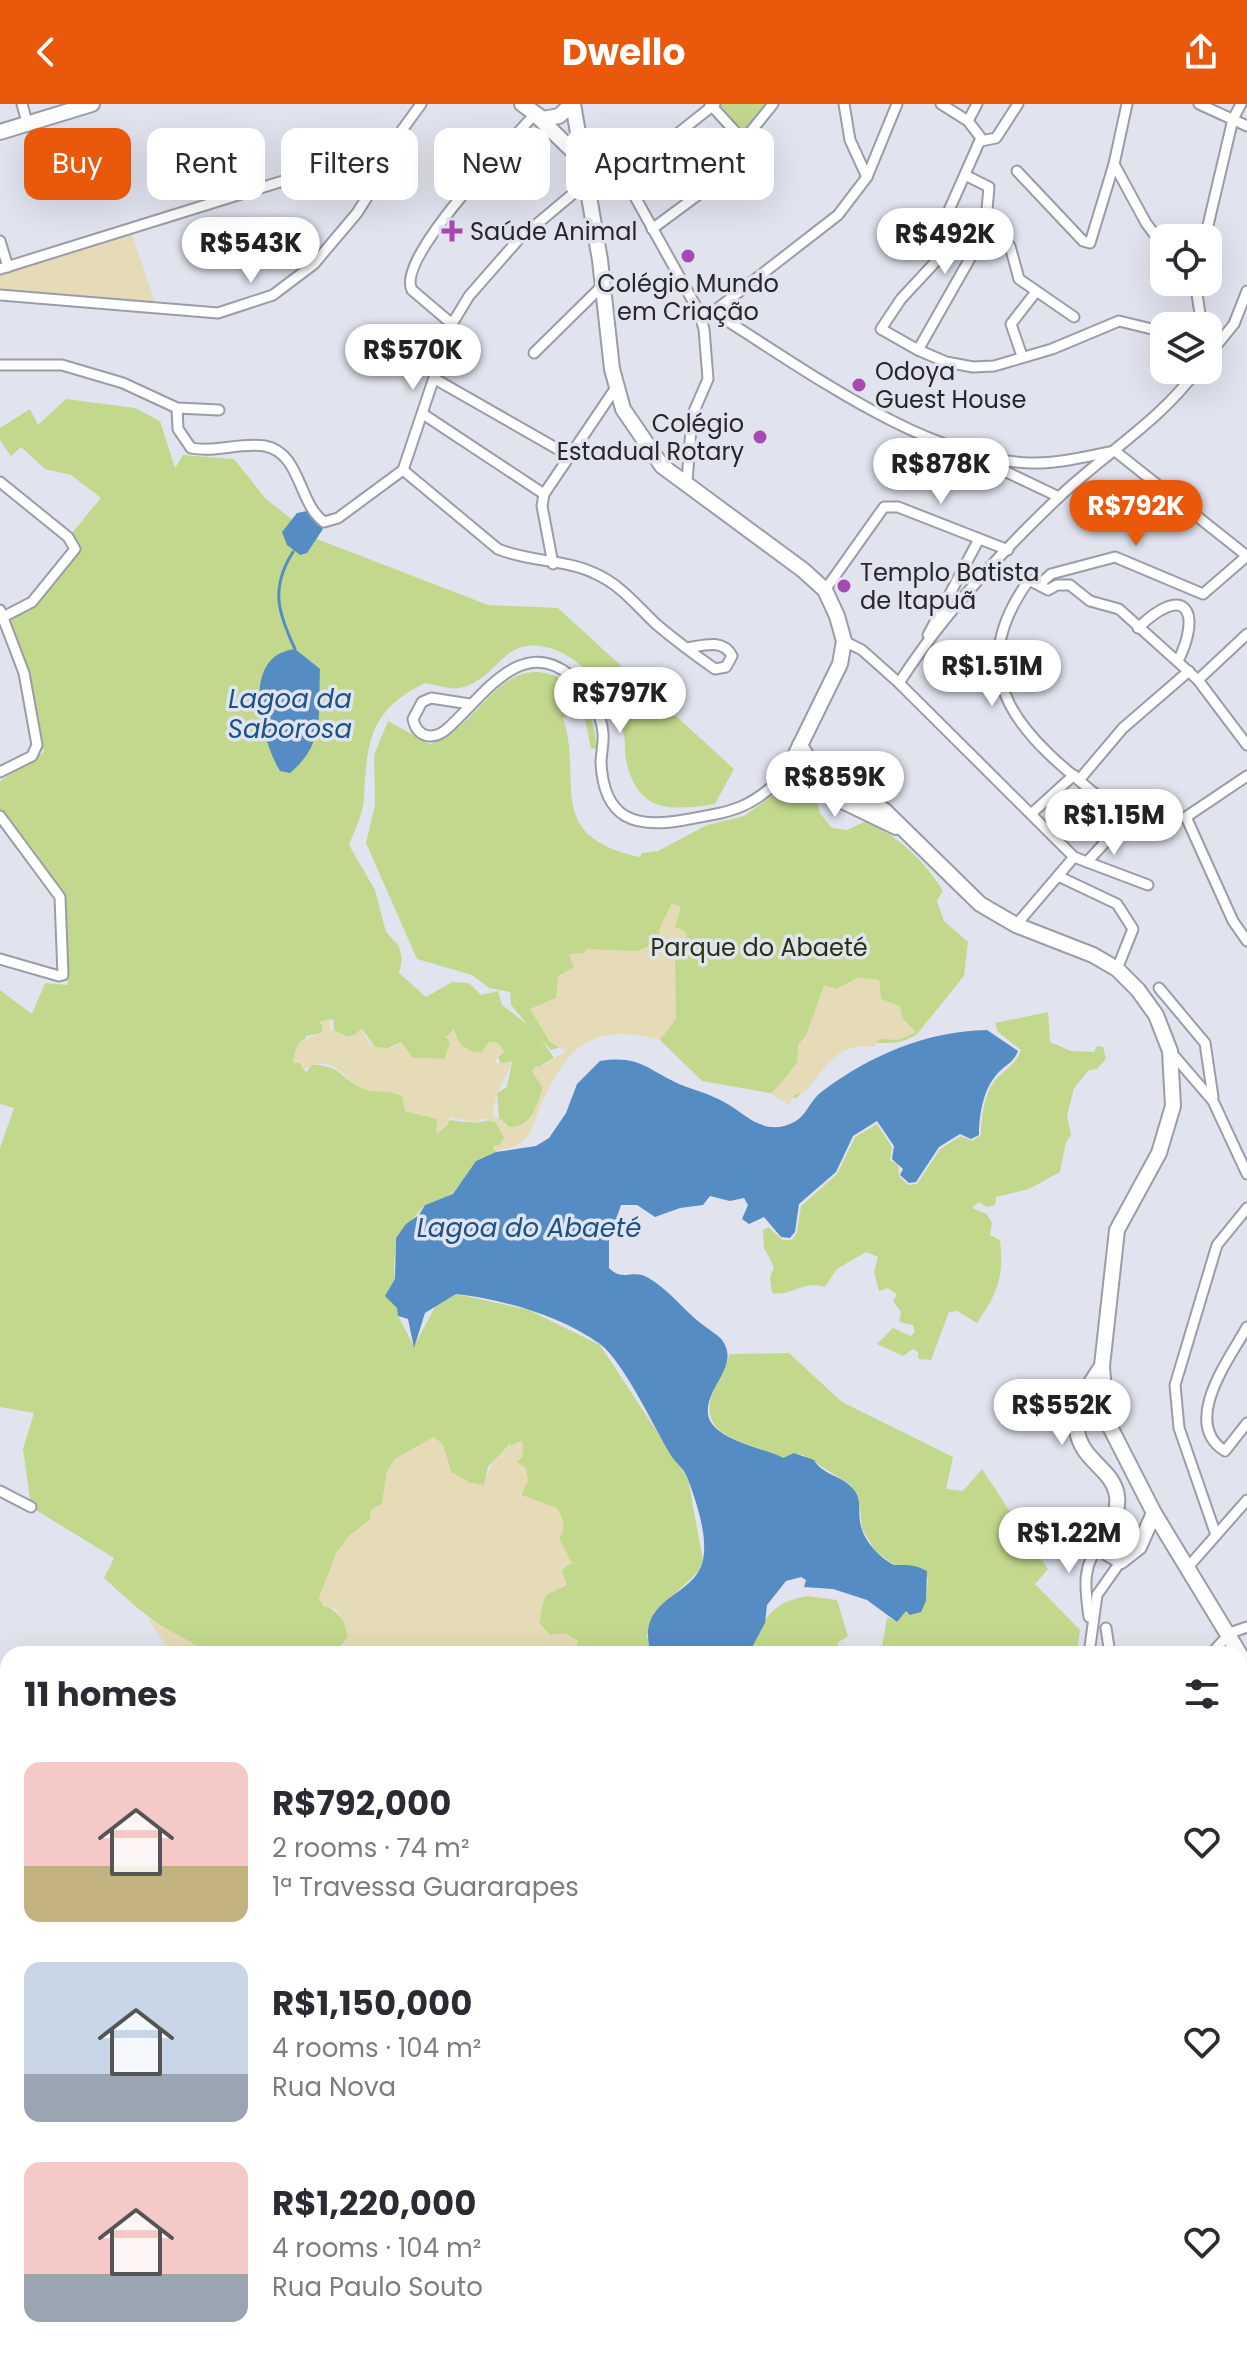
<!DOCTYPE html>
<html lang="en">
<head>
<meta charset="utf-8">
<style>
	body { margin:0; font-family:Poppins,sans-serif; background:#f7f7f7; color:#2b2b33; height:100vh; display:flex; flex-direction:column; font-size:30px; white-space:nowrap }
	* { box-sizing:border-box; margin:0 }
	p { font-size:26px; color:#7c7c81 }
	.icon { flex:none; width:44px; height:44px; fill:none; stroke:currentColor; stroke-width:2; stroke-linecap:round; stroke-linejoin:round }
	.map { position:relative; flex:1; overflow:hidden }
	.panel { position:absolute; left:0px; top:1542px; width:1248px; height:714px; display:flex; flex-direction:column; background:#fff; border-radius:24px 24px 0 0; box-shadow:0 8px 32px #0002 }
	.panel>* { flex:none }
	.banner { position:absolute; left:24px; top:24px; width:800px; height:72px; display:flex; gap:16px }
	.fabs { position:absolute; left:1150px; top:120px; display:grid; gap:16px }
	.fabs a { display:grid; place-items:center; width:72px; height:72px; border-radius:16px; background:#fff; box-shadow:0 8px 32px #0002; font-size:40px }
	.price { position:absolute; translate:-50% -68px; padding:0 18px; border-radius:28px; background:#fff; color:#222; font-size:26px; line-height:52px; filter:drop-shadow(0 2px 4px #0008) }
	.price::after { content:''; position:absolute; left:50%; top:48px; width:24px; height:18px; margin-left:-12px; background:inherit; clip-path:polygon(0 0,100% 0,50% 100%) }
	.price.selected { background:#ea580c; color:#fff }
	ul { padding:0; list-style:none }
	li { display:flex; align-items:center; gap:24px; height:200px; padding:0 24px }
	li span { display:grid; place-items:center; flex:none; width:224px; height:160px; border-radius:16px; color:#555 }
	li>.icon { margin-inline-start:auto }
	span .icon { width:96px; height:96px; fill:#fffc; stroke-width:1 }
	li b { font-size:34px }
	h2 { display:flex; justify-content:space-between; align-items:center; height:96px; padding:0 24px; font-size:34px }
	.chip { padding:0 28px; border-radius:16px; background:#fff; box-shadow:0 8px 32px #0002; font-size:28px; line-height:72px }
	.chip.selected { background:#ea580c; color:#fff }
	header { display:flex; justify-content:space-between; align-items:center; height:104px; padding:0 24px; background:#ea580c; color:#fff; font-size:36px; font-weight:700 }
	.map>svg:first-child { display:block }
	.green { fill:#c2d98d; fill-rule:evenodd }
	.sand { fill:#e5dbb6 }
	.water { fill:#568cc4 }
	.lines { fill:none; stroke-linecap:round; stroke-linejoin:round }
	.stream { stroke:#568cc4; stroke-width:3 }
	.street-casing { stroke:#9a9da7; stroke-width:13 }
	.secondary-casing { stroke:#9a9da7; stroke-width:18 }
	.street { stroke:#fff; stroke-width:9 }
	.secondary { stroke:#fff; stroke-width:14 }
	.poi-dot { fill:#a749b2; stroke:#e1e4ef; stroke-width:3 }
	.labels { text-anchor:middle; dominant-baseline:central; stroke-width:7; stroke-linejoin:round; paint-order:stroke }
	.poi-label { font-size:24px; fill:#25272a; stroke:#e1e4ef; text-anchor:start }
	.park-label { font-size:24px; fill:#27300f; stroke:#e1e4ef }
	.water-label { font-size:26px; font-style:italic; fill:#195289; stroke:#e1e4ef }
</style>
</head>
<body>
<header><svg class="icon" aria-label="back" viewBox="0 0 24 24"><path d="M15 5l-7 7 7 7"/></svg>Dwello<svg class="icon" aria-label="share" viewBox="0 0 24 24"><path d="M12 15V3M7 8l5-5 5 5M5 13v7h14v-7"/></svg></header>
<div class="map">
<svg width="1247" height="2255" viewBox="0 0 1247 2255">
	<rect width="100%" height="100%" fill="#e1e4ef"/>
	<g class="green">
		<path d="M720,0h46l-25,30 -24,-27z"/>
		<path d="M66,295l69,9 25,13 15,47 8,-13 51,4 32,40 51,40 171,66 70,3 176,161 -19,35c-45,7 -78,9 -89,-44 -2,-8 0,-16 -2,-24 -6,-33 -35,-72 -66,-85 -53,-20 -55,21 -91,35 -14,6 -27,-1 -42,-3 -55,27 -58,58 -61,113 0,17 -9,33 -15,49l26,45 11,42 13,14 3,13 -3,14 27,24 26,-15 17,1 12,12 17,-4 4,14 26,20 -17,-20 -1,-13 -21,-4 -17,-13 -55,-16 -51,-116 9,-38 -1,-50 14,-34 42,23c51,-15 70,-96 132,-65 23,12 33,45 35,69l-6,1 -8,-40 -20,9c21,63 -21,118 77,139l2,-4 16,-2 49,-26 37,-9 42,-30 30,12 4,15 12,15 15,2 19,-9c33,16 58,39 77,70l-6,10 7,20 24,21 -4,34 -47,58c-20,14 -39,7 -61,9 -25,3 -44,38 -59,55l-95,-17 -44,-43 -28,-5 -30,2 -49,15 -10,-11 13,19 -22,13 11,16c-5,18 -12,42 -34,40l-9,-8 4,19 -8,14 -20,9 -23,33 -28,11 -29,33 -2,29 4,49 16,30 21,-39 21,-13 73,16 71,35 88,134 15,81 -4,11 -45,42 -7,23 4,18h-76l2,-4 -27,-15 -11,-12c2,-21 12,-51 33,-60l-40,-64 -11,-4 3,-6 -14,-45 -22,23 -4,18 -14,-2 -19,-11 -8,-27 -9,-8 -39,22 -8,12 -5,33 -11,6 -1,10 -21,16 -12,16 -18,46 24,21 5,18 -14,17h-121c-43,-17 -76,-45 -109,-76l10,-20 -83,-51 -8,-58 11,-36 -34,-6v-259l14,-40 -14,-4v-114l32,24 13,-31 23,2 -8,-88 -60,-81v-35l44,-29 -35,-132 23,-18 43,-53 -4,-15 30,-36 -30,-23 -26,-6 -24,-22 -10,9 -11,-16v-12l30,-19 8,16zM333,915l1,13c12,6 19,7 28,-3l13,18 12,2 14,-7 11,16 33,1 5,-17 -4,-5 8,-7 5,14 13,8h10l7,-10 9,1 6,9 -6,4 3,10 11,-4 -5,25 -10,6 2,25 -23,5 -28,-3 -10,7v-8l-33,-8 -2,-14c-13,-9 -31,-3 -45,-11 -24,-13 -12,-17 -46,-22l-6,9 -6,-10 6,-27 16,-3 2,-5 -4,-6z"/>
		<path d="M1048,908l2,30 21,9 23,1 3,-6 6,1 3,12 -9,10 -8,1 -15,18 -7,28 4,19 -5,7 -6,30 -31,17 -33,8 -1,8 -9,2 -7,-5 -7,6 15,6 5,9 -2,12 10,5c4,38 -2,52 -23,83l-20,-12 -8,1 -18,48 -13,-1v-7l-5,-3 -10,7 -26,-12 16,-16 18,8 4,-4 -2,-7 -14,-3 2,-10 -8,-11 4,-6 -9,-7 -9,3 -5,-19 4,-15 -12,-5 -29,17 -12,18c-24,-7 -33,10 -53,6l-2,-16 4,-10 -10,-19 -1,-18 5,-3 15,13h9l5,-8 4,-26 36,-32 18,-37 22,-13 15,23 -2,13 8,4 1,12 9,9 9,-1 23,-35 21,-13 11,5 9,-6c0,-16 3,-42 15,-56 10,-10 20,-15 25,-29l-23,-18 -3,-9z"/>
		<path d="M789,1249l53,49 111,55 -7,32 17,2 19,-22 66,100 -13,15 45,46 -3,24h-196l6,-37 10,5 5,-9 24,-12 2,-23 -25,-13h-8l-19,-13 -14,-23 -2,-22 -9,-22 -48,-30 -9,-2 -11,6c-28,-17 -87,-18 -71,-65 5,-15 15,-24 17,-40z"/>
		<path d="M807,1492l30,4 11,36 -9,6 -6,12h-92l9,-4c15,-32 20,-47 57,-54z"/>
	</g>
	<g class="sand">
		<path d="M132,131l25,73 -157,-18v-15z"/>
		<path d="M672,799l9,4 -6,20 11,5 1,7 -12,14 1,66 -16,21c-62,-17 -90,2 -116,58 -15,31 -8,47 -49,53l-2,-5 8,-1 3,-7 -8,-15 -14,-5 -6,5 -26,-6 -2,8 -12,9 1,-15 -32,-8 -2,-14c-13,-9 -30,-2 -44,-10 -20,-11 -23,-34 -56,-18l-3,-6h-7c5,-28 6,-20 29,-30l1,-9 -4,-2 11,-3v10l21,9 10,-9 10,17 20,3 10,-7 12,16 32,1 5,-17 -4,-5 8,-8c5,16 10,23 28,23l7,-10 9,1 6,9 -9,8 2,4 15,-3c-6,19 -21,36 -18,56 8,2 9,9 17,10 20,4 27,-26 32,-39l-11,-17 4,-5h8l22,-15 -16,-9 -20,-33 26,-11 2,-22 16,-9 -5,-13 15,-1 3,-4 50,2 20,-8 4,-19z"/>
		<path d="M859,873l20,3 2,19 19,7 3,13 13,13 -17,8 -20,-1 -5,8c-35,-5 -46,17 -66,41 -5,6 -10,4 -16,9l-2,9 -19,-13c11,-9 16,-19 26,-30l1,-18 8,-10 18,-50 12,4z"/>
		<path d="M434,1333l9,8 8,27 19,11 14,2c5,-19 17,-38 38,-44l1,15 -6,6 9,6 2,12 -7,15 36,13c6,11 10,19 2,30l13,25 -11,5 6,17 -22,11 -6,27 11,12 15,-2 13,8 -3,13h-245l10,-4 8,-13 -5,-18 -9,-11 -10,-1 -5,-8 18,-47 12,-16 21,-16 1,-10 11,-6 5,-33 8,-12z"/>
		<path d="M147,1514l66,36h-41z"/>
		<path d="M7,2023l1,225h842l18,7h-868v-212z"/>
		<path d="M911,2248h165v7h-173z"/>
	</g>
	<g class="water">
		<path d="M307,407l16,18 -16,24 -7,2 -13,-10 -5,-13 15,-19z"/>
		<path d="M295,545l25,20c-2,43 6,74 -30,104l-10,-2c-20,-33 -40,-116 15,-122z"/>
		<path d="M987,926l31,21c-4,10 -9,12 -17,19 -17,15 -22,43 -22,65l-8,4 -11,-5 -21,13 -23,35 -7,1 -9,-8 3,-6 -11,-10 2,-13 -17,-25 -24,15 -17,36 -37,32 -4,28 -5,6 -9,-1 -17,-20 -15,7 -7,-5 6,-14 -4,-7 -14,3 -20,-5 -7,9 -23,3 -25,9 -18,-12h-16l-12,35v28c14,14 23,1 38,9 23,13 36,33 56,48 6,5 14,9 19,15 19,26 -17,47 -14,74 3,26 57,34 75,44l11,-5 20,7c8,15 30,16 40,30 8,10 4,20 6,31 2,19 19,36 34,44 13,0 20,-1 33,6l-1,30 -5,11 -11,3 -4,-4 -9,11 -30,-22 -34,-11 -29,-2 2,-7 -5,-3 -15,4 -19,24 -2,18 -15,28 -9,3h-90c-17,-59 44,-55 52,-94 5,-25 -7,-60 -16,-83 -3,-8 -10,-13 -15,-20 -17,-27 -47,-94 -72,-113 -40,-29 -95,-44 -144,-50l-31,19 -11,35 -6,-29 -10,-3 -1,-8 -12,-12 10,-17 1,-41 10,-14 13,-9 6,-10 28,-11 23,-33 20,-9 40,-6 13,-8 17,-25 11,-29 23,-23c40,-6 46,8 79,23 15,6 31,10 45,18 19,10 32,27 55,25 30,-5 26,-24 45,-37 47,-35 103,-59 163,-60z"/>
	</g>
	<g class="lines">
		<path class="stream" d="M293,448c-23,36 -15,61 2,97"/>
		<defs>
			<g id="street">
				<path d="M22,0l6,22"/>
				<path d="M710,0l32,35"/>
				<path d="M844,0l6,36 17,37"/>
				<path d="M941,0l27,17 13,17 -35,79 21,11"/>
				<path d="M1199,0l48,22"/>
				<path d="M968,17l9,-17"/>
				<path d="M981,37l15,-3 22,-34"/>
				<path d="M1114,60l32,59 18,24"/>
				<path d="M619,64l80,144 5,17 4,50 -16,37 -5,65"/>
				<path d="M1017,67l66,70 7,2 24,-79 13,-60"/>
				<path d="M652,125l50,-37 71,-88"/>
				<path d="M1205,134l28,-119 8,-15"/>
				<path d="M0,137l8,26"/>
				<path d="M0,165l389,-121"/>
				<path d="M1195,178l7,44"/>
				<path d="M0,191l218,18 55,-18 41,-31 43,-51 12,-19 20,-46 32,-44"/>
				<path d="M699,208h14c89,55 211,147 317,151 29,1 58,-7 85,-12"/>
				<path d="M713,208l125,-97 29,-38 30,-73"/>
				<path d="M1074,213l-55,-38 -9,-33 -43,-18 -66,71 -20,30 37,21 28,12 27,5 21,-1 58,-17 67,-28 45,11"/>
				<path d="M452,220l-40,-34c-17,-31 99,-149 122,-175"/>
				<path d="M918,246l67,-118 4,-45 -24,-12"/>
				<path d="M534,249l68,-67"/>
				<path d="M1022,252l-11,-32 24,-31"/>
				<path d="M1208,252l26,-32 13,-33"/>
				<path d="M0,261h62l61,18 54,25 42,2"/>
				<path d="M435,275l133,76"/>
				<path d="M177,304l1,21 13,19c25,5 49,-6 74,-2 36,7 33,57 59,76l14,-4 65,-48 49,-146 17,-28 50,-57 68,-57 85,-44 43,-34"/>
				<path d="M423,310l121,80"/>
				<path d="M1115,347l132,105"/>
				<path d="M975,353l84,40"/>
				<path d="M403,366l95,79c31,13 66,10 96,24 26,11 42,32 62,51 19,16 39,31 59,45l11,-2 6,-11c-9,-18 -29,-10 -46,-8"/>
				<path d="M0,378l68,55 7,12 -43,53 -29,15"/>
				<path d="M553,460l-11,-58 2,-12 73,-108"/>
				<path d="M1039,481l12,-11 64,-17 88,37 44,-38"/>
				<path d="M825,486l59,-83h14l110,43"/>
				<path d="M0,506l24,63 13,72 -5,11 -32,16"/>
				<path d="M1138,524c46,-45 65,-18 40,33"/>
				<path d="M928,531l51,-96"/>
				<path d="M844,537l18,9 37,33 175,174 13,5 35,-38 -1,-9c-78,-65 -172,-124 -92,-235l19,10 9,-5h13l20,16 29,8 79,71 49,65"/>
				<path d="M1198,576l49,-46"/>
				<path d="M899,579c43,-67 102,-131 159,-185 46,-44 102,-77 139,-128"/>
				<path d="M470,600l-39,-6 -9,4 -9,17c4,19 21,22 35,9 34,-30 73,-94 123,-52 17,14 30,35 32,57 1,10 -2,20 -2,30 3,56 34,66 83,57 50,-9 65,-10 102,-46"/>
				<path d="M1247,672l-61,41 47,104 14,20"/>
				<path d="M1079,676l44,-52 66,-57"/>
				<path d="M1031,710l43,-39"/>
				<path d="M0,712l60,81 3,78"/>
				<path d="M1087,758l61,23"/>
				<path d="M1058,772l59,28 16,25 -16,40"/>
				<path d="M1016,821l58,-68"/>
				<path d="M0,855l59,17"/>
				<path d="M1159,884l46,55 8,54"/>
				<path d="M1170,947l43,50 34,73"/>
				<path d="M1247,1223c-17,31 -67,96 -22,124l22,-28"/>
				<path d="M0,1387l31,16"/>
				<path d="M1216,1431l-37,-107 -4,-43 42,-140 30,-37"/>
				<path d="M1189,1462l58,-66"/>
				<path d="M1089,1513c-4,-29 -8,-53 14,-76"/>
				<path d="M1106,1524l4,26"/>
				<path d="M1089,1550l8,-59 24,-34"/>
				<path d="M1211,1550l19,-21 17,-6"/>
				<path d="M1240,1580l7,2"/>
				<path d="M1240,1623l7,2"/>
				<path d="M1240,1683l7,3"/>
				<path d="M1240,1766l7,-12"/>
				<path d="M1240,1903l7,6"/>
				<path d="M1240,1982l7,-5"/>
				<path d="M1240,2070l7,11"/>
				<path d="M1240,2159l7,-3"/>
				<path d="M1240,2234l7,13"/>
				<path d="M1170,2248l3,7"/>
			</g>
			<g id="secondary">
				<path d="M522,0l21,15 16,-3 13,-12"/>
				<path d="M573,0l27,156 12,109 11,40 39,57 141,104 22,20 12,26 7,25 -4,23 -54,110 110,53"/>
				<path d="M538,13l46,45"/>
				<path d="M0,28l92,-28"/>
				<path d="M800,641l10,17 74,48 96,94 36,21 77,30 24,14 21,21 18,25 14,36 3,55 -14,47 -42,77 -15,136 4,53 48,94 93,153"/>
				<path d="M1102,1262c-13,19 -27,39 -25,64 5,43 68,42 26,111l4,12 14,8 18,-14 15,-34"/>
			</g>
		</defs>
		<use href="#street" class="street-casing"/>
		<use href="#secondary" class="secondary-casing"/>
		<use href="#street" class="street"/>
		<use href="#secondary" class="secondary"/>
	</g>
	<g class="poi-dot">
		<path d="M448 115h8v8h8v8h-8v8h-8v-8h-8v-8h8z"/>
		<circle cx="688" cy="152" r="8"/>
		<circle cx="859" cy="281" r="8"/>
		<circle cx="760" cy="333" r="8"/>
		<circle cx="844" cy="482" r="8"/>
	</g>
	<g class="labels">
		<g class="poi-label">
			<text x="470" y="127">Saúde Animal</text>
			<text x="688" y="179" text-anchor="middle">Colégio Mundo<tspan x="688" dy="28">em Criação</tspan></text>
			<text x="875" y="267">Odoya<tspan x="875" dy="28">Guest House</tspan></text>
			<text x="744" y="319" text-anchor="end">Colégio<tspan x="744" dy="28">Estadual Rotary</tspan></text>
			<text x="860" y="468">Templo Batista<tspan x="860" dy="28">de Itapuã</tspan></text>
		</g>
		<g class="park-label">
			<text x="759" y="843">Parque do Abaeté</text>
		</g>
		<g class="water-label">
			<text x="290" y="595">Lagoa da<tspan x="290" dy="30">Saborosa</tspan></text>
			<text x="529" y="1124">Lagoa do Abaeté</text>
		</g>
	</g>
</svg>
<div class="fabs">
<a><svg class="icon" aria-label="locate" viewBox="0 0 24 24"><circle cx="12" cy="12" r="6"/><path d="M12 2v4M12 18v4M2 12h4M18 12h4"/></svg></a>
<a><svg class="icon" aria-label="layers" viewBox="0 0 24 24"><path d="M12 4l9 5-9 5-9-5zM3 14l9 5 9-5"/></svg></a>
</div>
<b class="price" style="left:945px;top:172px">R$492K</b>
<b class="price" style="left:251px;top:181px">R$543K</b>
<b class="price" style="left:413px;top:288px">R$570K</b>
<b class="price" style="left:941px;top:402px">R$878K</b>
<b class="price selected" style="left:1136px;top:444px">R$792K</b>
<b class="price" style="left:992px;top:604px">R$1.51M</b>
<b class="price" style="left:620px;top:631px">R$797K</b>
<b class="price" style="left:835px;top:715px">R$859K</b>
<b class="price" style="left:1114px;top:753px">R$1.15M</b>
<b class="price" style="left:1062px;top:1343px">R$552K</b>
<b class="price" style="left:1069px;top:1471px">R$1.22M</b>
<div class="banner">
<a class="chip selected">Buy</a>
<a class="chip">Rent</a>
<a class="chip">Filters</a>
<a class="chip">New</a>
<a class="chip">Apartment</a>
</div>
<section class="panel">
<h2>11 homes<svg class="icon" aria-label="filters" viewBox="0 0 24 24"><path d="M4 7h16M4 17h16"/><circle cx="9" cy="7" r="2"/><circle cx="15" cy="17" r="2"/></svg></h2>
<ul>
<li><span style="background:linear-gradient(#f6c9c9 65%,#c2b280 0)"><svg class="icon" aria-label="home" viewBox="0 0 24 24"><path d="M3 11l9-7 9 7M6 9v11h12V9"/></svg></span><div><b>R$792,000</b><p>2 rooms · 74 m²</p><p>1ª Travessa Guararapes</p></div><svg class="icon" aria-label="heart" viewBox="0 0 24 24"><path d="M12 20l-8-8c-3-5 5-10 8-4 3-6 11-1 8 4z"/></svg></li>
<li><span style="background:linear-gradient(#c9d6e8 70%,#9aa5b1 0)"><svg class="icon" aria-label="home" viewBox="0 0 24 24"><path d="M3 11l9-7 9 7M6 9v11h12V9"/></svg></span><div><b>R$1,150,000</b><p>4 rooms · 104 m²</p><p>Rua Nova</p></div><svg class="icon" aria-label="heart" viewBox="0 0 24 24"><path d="M12 20l-8-8c-3-5 5-10 8-4 3-6 11-1 8 4z"/></svg></li>
<li><span style="background:linear-gradient(#f6c9c9 70%,#9aa5b1 0)"><svg class="icon" aria-label="home" viewBox="0 0 24 24"><path d="M3 11l9-7 9 7M6 9v11h12V9"/></svg></span><div><b>R$1,220,000</b><p>4 rooms · 104 m²</p><p>Rua Paulo Souto</p></div><svg class="icon" aria-label="heart" viewBox="0 0 24 24"><path d="M12 20l-8-8c-3-5 5-10 8-4 3-6 11-1 8 4z"/></svg></li>
</ul>
</section>
</div>
</body>
</html>
